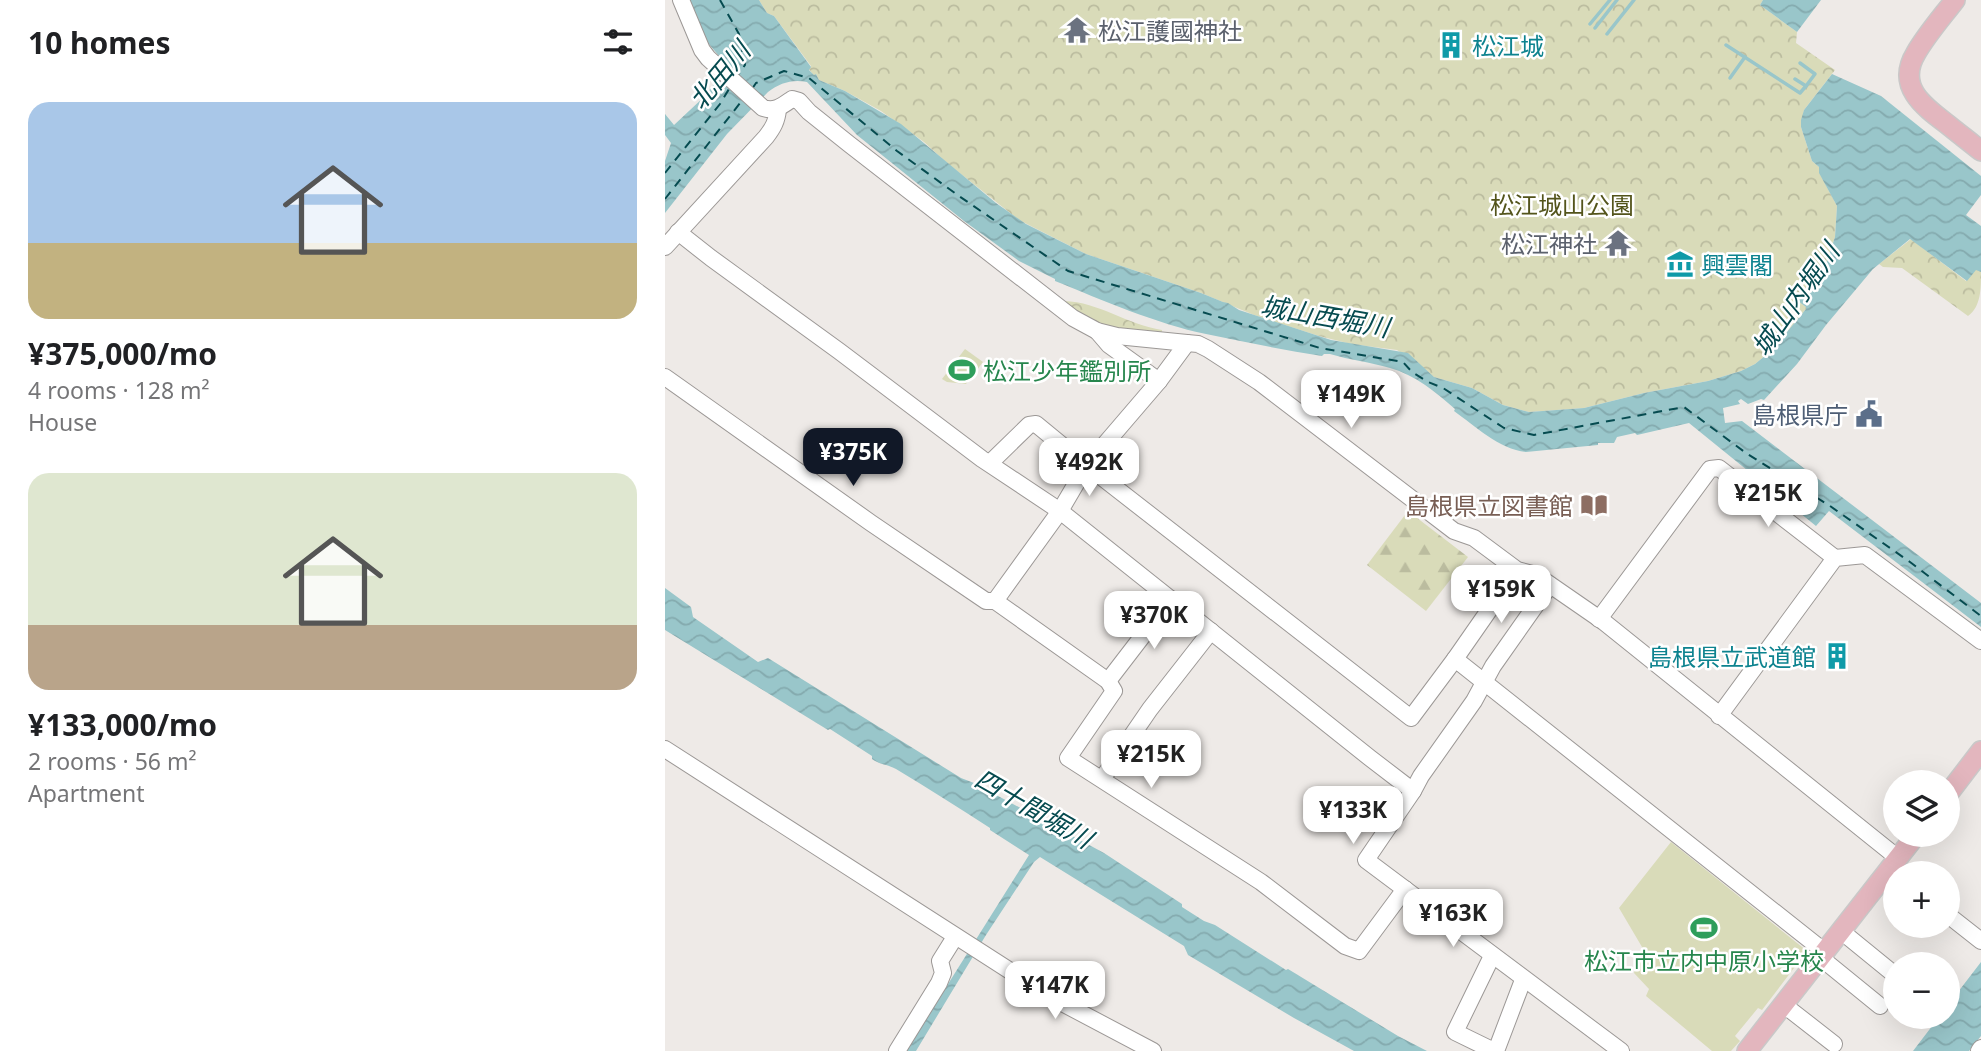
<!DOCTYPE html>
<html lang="en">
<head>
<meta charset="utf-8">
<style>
	body { margin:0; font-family:"Noto Sans","Noto Sans JP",sans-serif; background:#f2f2f2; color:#202124; height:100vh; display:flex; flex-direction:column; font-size:26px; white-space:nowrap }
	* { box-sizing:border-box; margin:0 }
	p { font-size:23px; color:#757577 }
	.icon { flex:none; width:38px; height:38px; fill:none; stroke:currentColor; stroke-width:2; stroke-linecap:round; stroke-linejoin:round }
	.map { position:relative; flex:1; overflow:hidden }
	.details { display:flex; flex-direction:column; background:#fff; width:665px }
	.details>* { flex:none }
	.fabs { position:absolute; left:1218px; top:770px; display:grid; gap:14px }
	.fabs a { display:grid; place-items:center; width:77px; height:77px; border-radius:50%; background:#fff; box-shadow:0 7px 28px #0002; font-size:35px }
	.price { position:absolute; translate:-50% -60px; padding:0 16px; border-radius:14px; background:#fff; color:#222; font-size:23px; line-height:46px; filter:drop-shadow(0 2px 4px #0008) }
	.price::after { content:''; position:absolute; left:50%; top:42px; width:21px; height:16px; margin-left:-10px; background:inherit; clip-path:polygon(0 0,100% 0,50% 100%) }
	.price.selected { background:#111827; color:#fff }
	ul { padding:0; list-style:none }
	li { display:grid; align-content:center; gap:14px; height:371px; padding:0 28px }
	li span { display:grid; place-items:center; height:217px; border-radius:21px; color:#555 }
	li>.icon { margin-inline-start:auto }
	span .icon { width:126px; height:126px; fill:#fffc; stroke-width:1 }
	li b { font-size:30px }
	h2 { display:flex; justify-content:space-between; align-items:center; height:84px; padding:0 28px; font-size:30px }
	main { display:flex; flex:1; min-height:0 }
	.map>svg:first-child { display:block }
	.forest { fill:url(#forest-firs) }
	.park { fill:url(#park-crowns) }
	.pitch { fill:#d9dbb9 }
	.water { fill:url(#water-waves) }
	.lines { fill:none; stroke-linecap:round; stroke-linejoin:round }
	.stream { stroke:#99c6ca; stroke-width:3.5 }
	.ferry { stroke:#064b50; stroke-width:2; stroke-dasharray:9 7; stroke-linecap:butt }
	.minor-casing { stroke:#9c9896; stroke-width:18 }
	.major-casing { stroke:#c9c8c8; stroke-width:22 }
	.minor { stroke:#fff; stroke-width:16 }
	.major { stroke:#e3b6be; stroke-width:19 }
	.labels { text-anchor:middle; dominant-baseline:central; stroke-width:5; stroke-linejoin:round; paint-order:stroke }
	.worship-label { font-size:24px; fill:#5b616d; stroke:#fff; text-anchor:start }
	.culture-label { font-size:24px; fill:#0d838f; stroke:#fff; text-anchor:start }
	.park-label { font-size:24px; fill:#53541b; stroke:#fff }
	.leisure-label { font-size:24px; fill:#27864d; stroke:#fff; text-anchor:start }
	.service-label { font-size:24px; fill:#4e5e75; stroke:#fff; text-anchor:end }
	.education-label { font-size:24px; fill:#785e54; stroke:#fff; text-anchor:end }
	.water-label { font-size:26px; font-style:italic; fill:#064b50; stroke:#fff }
</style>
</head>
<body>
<main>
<section class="details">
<h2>10 homes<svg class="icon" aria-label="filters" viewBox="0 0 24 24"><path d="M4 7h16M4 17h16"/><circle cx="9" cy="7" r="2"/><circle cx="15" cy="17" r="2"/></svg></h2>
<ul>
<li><span style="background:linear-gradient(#a9c7e8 65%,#c2b280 0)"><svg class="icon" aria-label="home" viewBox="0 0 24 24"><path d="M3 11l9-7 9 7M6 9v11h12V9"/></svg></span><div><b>¥375,000/mo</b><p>4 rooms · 128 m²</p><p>House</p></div></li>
<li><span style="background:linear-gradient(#dfe7d0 70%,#b9a48a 0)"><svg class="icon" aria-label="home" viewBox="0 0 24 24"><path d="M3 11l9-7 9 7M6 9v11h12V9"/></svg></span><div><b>¥133,000/mo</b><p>2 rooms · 56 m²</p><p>Apartment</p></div></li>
</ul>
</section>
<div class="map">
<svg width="1316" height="1051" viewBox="0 0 1316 1051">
	<defs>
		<pattern id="forest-firs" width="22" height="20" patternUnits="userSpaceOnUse" patternTransform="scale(1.75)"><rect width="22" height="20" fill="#d9dbb9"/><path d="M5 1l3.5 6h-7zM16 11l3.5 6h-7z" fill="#bbbc9f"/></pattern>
		<pattern id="park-crowns" width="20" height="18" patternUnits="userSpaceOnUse" patternTransform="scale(1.75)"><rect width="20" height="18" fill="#d9dbb9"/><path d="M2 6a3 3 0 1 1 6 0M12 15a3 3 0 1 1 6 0" fill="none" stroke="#bbbc9f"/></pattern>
		<pattern id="water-waves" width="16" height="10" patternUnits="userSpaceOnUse" patternTransform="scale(1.75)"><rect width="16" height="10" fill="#99c6ca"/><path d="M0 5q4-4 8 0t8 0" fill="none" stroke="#84aaae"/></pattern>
	</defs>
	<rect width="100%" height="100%" fill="#eeeae7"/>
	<path class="forest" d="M743,511l60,46 -42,54 -59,-46z"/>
	<g class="park">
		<path d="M94,0h1004l-3,5 37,27 -1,11 39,27 -31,40 -3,17 11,34 7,6 1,7 17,32 -2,31 -10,30 -9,7 -18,26 8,7v2l-34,41 -17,14 -14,7 -33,10 -64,12 -60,15 -55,4 -26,-7 -31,-17 -38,-11 -14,-12 -23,-15 -46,-6 -32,-8 -65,-21 -53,-22 -115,-39 -67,-34 -72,-57 -23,-21 -43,-31 -36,-20 -26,-11 -3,-6 -2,2 -5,-7 2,-3 -37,-50 -7,-3z"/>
		<path d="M1246,239l55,42 10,-12 5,3c0,17 0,35 -13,44l-66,-48 -19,-1 -4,-3z"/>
		<path d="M399,301c35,1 64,24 98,29v4l-27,-1 -43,-10z"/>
	</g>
	<g class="pitch">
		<path d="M300,349l18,13 -17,22 -19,-2 -5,-3z"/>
		<path d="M1006,842l136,109 -45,59 -4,-2 -23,28 5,5 -9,10h-19l-66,-55 3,-7 -15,-16 8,-26 -23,-39z"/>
	</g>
	<g class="water">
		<path d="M22,0h72l8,13 7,3 37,51 -2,3 5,5 2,-1 3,6 26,11 56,33 95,79 30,21 60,30 115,39 22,9 5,1 11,7 92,30 77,13 26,24 38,11 31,17 26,7 55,-4 60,-15 64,-12 33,-10 14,-7 17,-14 34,-41v-2l-8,-6 18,-27 9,-7 10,-30 2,-31 -18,-33v-6l-7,-6 -11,-34v-7l3,-10 28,-36 49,22 100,80v19l-15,20 15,11v46l-5,-2 -9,11 -57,-42 -37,30 -47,56 -29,39 -33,36 -3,-1 -13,5 -7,-5 -3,2 2,3 -17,4 2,15 17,-2 239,182v24l-152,-116 -13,15 -127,-103 -52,12 -2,-2 -18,4 -3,6h-16v2l-72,7c-27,-3 -51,-26 -72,-41l1,-2c-19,-17 -40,-34 -65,-41 -20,-6 -40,-8 -60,-14h-6l-2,2c-39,-6 -77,-14 -116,-22 -49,-10 -104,-34 -151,-53v-2l-36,-18 -55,-40 -107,-86 -50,-53c-15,-3 -27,1 -39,10l-41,42 -62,79v-52l6,-18 -6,-8v-21l9,11 31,-29 9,-12 10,-22 -21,-25z"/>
		<path d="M1098,0h58l-24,32 -37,-27z"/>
		<path d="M0,588l26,19 2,10 65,45 10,-4 193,120 13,5 130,70 78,51v3l22,14 11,4 71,45 2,-1 110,67 29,15h-73l-60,-33 -106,-63 -4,-9 -144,-89 -6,5 -48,73 -70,116h-10l123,-196 -39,-25v-2c-31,-20 -62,-40 -94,-59 -9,-5 -16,-4 -24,-10v-3l-42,-27 -2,1 -163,-100z"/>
		<path d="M1316,962v74l-12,15h-56l26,-34h9v-12z"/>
	</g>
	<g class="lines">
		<g class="stream">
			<path d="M925,24l20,-24"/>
			<path d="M930,28l22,-28"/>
			<path d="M942,34l27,-34"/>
			<path d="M1061,45l74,48 6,-7 -11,-7"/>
			<path d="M1135,63l15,11 -9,12"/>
			<path d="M1065,78l15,-21"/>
		</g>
		<g class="ferry">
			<path d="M55,0l19,34 6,31 -7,10"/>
			<path d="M87,89l4,-6 28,-12 25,7 88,73 62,45 109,75 252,77 83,14 9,10 16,10 15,6 61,40 30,7 150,-28 62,46 84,53 80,56 71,54"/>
			<path d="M0,173l55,-69 9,-15"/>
			<path d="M0,199l79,-101"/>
		</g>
		<defs>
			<g id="minor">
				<path d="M16,0l21,50 6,8 55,50c12,4 19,-2 29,-9l7,2 10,11 40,32 224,174 24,13 20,5 70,7 11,1 10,5 51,33 195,149 20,7 43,32 19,5 68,47 294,236"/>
				<path d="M13,232l33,26 128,93 143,108 78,52 310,247 43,33"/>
				<path d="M0,247l101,-110c7,-9 11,-16 12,-28"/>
				<path d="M432,331l12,14 50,36"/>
				<path d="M0,377l206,146 115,78h9l113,80 6,10 -46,67 193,124 84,64 14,5 46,-62"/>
				<path d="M325,463l39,-38 7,-1 45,37 330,257 44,-59 370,293"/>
				<path d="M885,585l-57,81 -19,35 -53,75 -8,15 -47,69 255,191"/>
				<path d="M330,601l65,-90 27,-46 72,-84 28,-38"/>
				<path d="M934,619l111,-150 9,-1 116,90"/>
				<path d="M790,659l62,-89"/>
				<path d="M443,681l63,-82"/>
				<path d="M1054,716l116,-158 30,-3 116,86"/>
				<path d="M0,749l384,247 104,55"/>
				<path d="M437,779l48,-70 61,-78"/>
				<path d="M1283,915l33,26"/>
				<path d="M1176,931l54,44"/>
				<path d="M827,956l-37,76 39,19"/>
				<path d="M1156,958l59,48"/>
				<path d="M1119,1005l50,39"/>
				<path d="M232,1051l42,-68 4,-10 -3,-12 15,-24"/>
				<path d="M831,1051l27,-71"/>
				<path d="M1314,1051l2,-3"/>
			</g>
			<g id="major">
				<path d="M1290,0c-13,17 -28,34 -39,53 -20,33 7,53 31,71 11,9 23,18 34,27"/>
				<path d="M1283,794l33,-43"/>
				<path d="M1082,1051l169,-216"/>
			</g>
		</defs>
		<use href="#minor" class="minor-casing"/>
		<use href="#major" class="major-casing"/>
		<use href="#minor" class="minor"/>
		<use href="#major" class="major"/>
	</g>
	<defs>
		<symbol id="temple-bare" viewBox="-9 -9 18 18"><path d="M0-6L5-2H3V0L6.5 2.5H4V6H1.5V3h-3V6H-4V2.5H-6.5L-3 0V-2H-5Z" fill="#6b7280" stroke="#fff" stroke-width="2.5" paint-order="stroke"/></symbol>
		<symbol id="building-bare" viewBox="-9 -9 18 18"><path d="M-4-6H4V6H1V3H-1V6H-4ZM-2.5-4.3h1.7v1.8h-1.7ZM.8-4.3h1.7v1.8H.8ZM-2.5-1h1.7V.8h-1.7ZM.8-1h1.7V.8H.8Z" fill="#0f9aa8" stroke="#fff" stroke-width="2.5" paint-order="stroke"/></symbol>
		<symbol id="museum-bare" viewBox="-9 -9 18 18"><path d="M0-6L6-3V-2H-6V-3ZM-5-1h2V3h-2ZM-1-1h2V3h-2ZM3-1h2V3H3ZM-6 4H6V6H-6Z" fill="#0f9aa8" stroke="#fff" stroke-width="2.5" paint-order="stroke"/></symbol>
		<symbol id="stadium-bare" viewBox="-9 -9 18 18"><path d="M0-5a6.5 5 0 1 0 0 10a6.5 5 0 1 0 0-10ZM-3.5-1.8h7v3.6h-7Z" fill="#2e9e5b" stroke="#fff" stroke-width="2.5" paint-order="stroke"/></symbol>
		<symbol id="civic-bare" viewBox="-9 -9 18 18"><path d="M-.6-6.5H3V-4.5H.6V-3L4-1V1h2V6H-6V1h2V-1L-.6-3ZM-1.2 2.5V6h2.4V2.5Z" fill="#5c6f8a" stroke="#fff" stroke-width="2.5" paint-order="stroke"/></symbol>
		<symbol id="library-bare" viewBox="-9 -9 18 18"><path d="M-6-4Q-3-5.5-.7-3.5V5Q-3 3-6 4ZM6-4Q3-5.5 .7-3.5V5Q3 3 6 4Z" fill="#8d6e63" stroke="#fff" stroke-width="2.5" paint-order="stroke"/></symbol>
	</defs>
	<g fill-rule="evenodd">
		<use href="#temple-bare" x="393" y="11" width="38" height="38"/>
		<use href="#building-bare" x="767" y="26" width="38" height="38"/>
		<use href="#temple-bare" x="934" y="224" width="38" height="38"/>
		<use href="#museum-bare" x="996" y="245" width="38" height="38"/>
		<use href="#stadium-bare" x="278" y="351" width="38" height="38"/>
		<use href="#civic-bare" x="1185" y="395" width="38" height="38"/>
		<use href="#library-bare" x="910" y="486" width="38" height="38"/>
		<use href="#building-bare" x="1153" y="637" width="38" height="38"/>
		<use href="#stadium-bare" x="1020" y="909" width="38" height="38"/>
	</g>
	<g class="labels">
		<g class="worship-label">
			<text x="433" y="30">松江護國神社</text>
			<text x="932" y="243" text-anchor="end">松江神社</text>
		</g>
		<g class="culture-label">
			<text x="807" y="45">松江城</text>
			<text x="1036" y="264">興雲閣</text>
			<text x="1151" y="656" text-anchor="end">島根県立武道館</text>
		</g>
		<g class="park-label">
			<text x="897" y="204">松江城山公園</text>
		</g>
		<g class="leisure-label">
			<text x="318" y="370">松江少年鑑別所</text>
			<text x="1039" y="960" text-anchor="middle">松江市立内中原小学校</text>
		</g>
		<g class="service-label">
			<text x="1183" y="414">島根県庁</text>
		</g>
		<g class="education-label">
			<text x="908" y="505">島根県立図書館</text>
		</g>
		<g class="water-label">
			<text transform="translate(54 75) rotate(-50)">北田川</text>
			<text transform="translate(1130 299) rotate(-55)">城山内堀川</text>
			<text transform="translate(660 316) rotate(10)">城山西堀川</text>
			<text transform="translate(369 808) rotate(30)">四十間堀川</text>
		</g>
	</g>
</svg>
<div class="fabs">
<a><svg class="icon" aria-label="layers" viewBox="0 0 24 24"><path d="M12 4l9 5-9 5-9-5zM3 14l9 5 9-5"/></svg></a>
<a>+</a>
<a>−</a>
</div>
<b class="price" style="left:686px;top:430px">¥149K</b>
<b class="price selected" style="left:188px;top:488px">¥375K</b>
<b class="price" style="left:424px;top:498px">¥492K</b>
<b class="price" style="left:1103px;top:529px">¥215K</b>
<b class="price" style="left:836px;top:625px">¥159K</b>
<b class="price" style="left:489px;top:651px">¥370K</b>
<b class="price" style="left:486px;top:790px">¥215K</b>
<b class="price" style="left:688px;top:846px">¥133K</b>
<b class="price" style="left:788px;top:949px">¥163K</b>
<b class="price" style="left:390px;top:1021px">¥147K</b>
</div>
</main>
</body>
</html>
